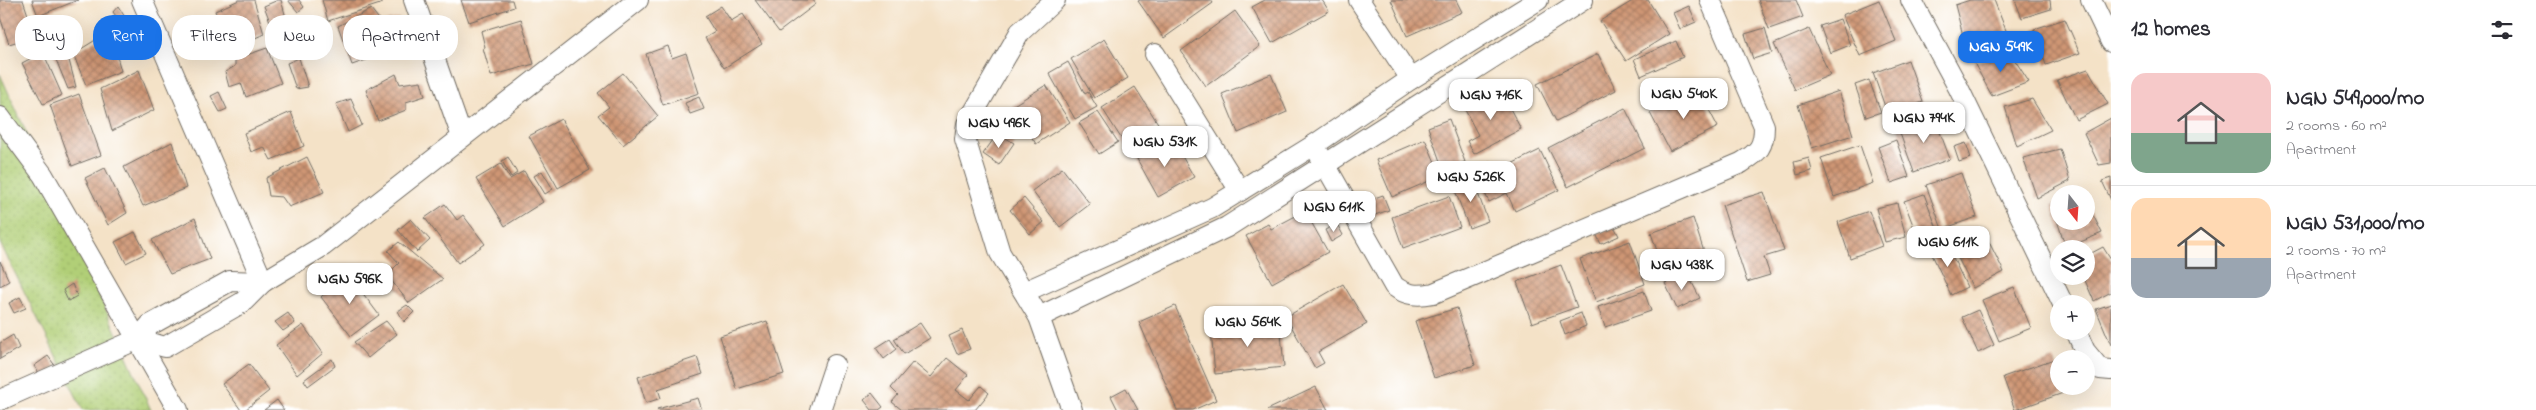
<!DOCTYPE html>
<html lang="en">
<head>
<meta charset="utf-8">
<style>
	body { margin:0; font-family:"Indie Flower",sans-serif; background:#f7f7f7; color:#2b2b33; height:100vh; display:flex; flex-direction:column; font-size:19px; white-space:nowrap }
	* { box-sizing:border-box; margin:0 }
	p { font-size:16px; color:#7c7c81 }
	.icon { flex:none; width:28px; height:28px; fill:none; stroke:currentColor; stroke-width:2; stroke-linecap:round; stroke-linejoin:round }
	.map { position:relative; flex:1; overflow:hidden }
	.side { display:flex; flex-direction:column; background:#fff; width:425px }
	.side>* { flex:none }
	.hud { position:absolute; left:15px; top:15px; width:475px; height:45px; display:flex; gap:10px }
	.needle { width:32px; rotate:163deg }
	.fabs { position:absolute; left:2050px; top:185px; display:grid; gap:10px }
	.fabs a { display:grid; place-items:center; width:45px; height:45px; border-radius:50%; background:#fff; box-shadow:0 5px 20px #0002; font-size:25px }
	.price { position:absolute; translate:-50% -42px; padding:0 11px; border-radius:10px; background:#fff; color:#222; font-size:16px; line-height:32px; filter:drop-shadow(0 1px 2px #0008) }
	.price::after { content:''; position:absolute; left:50%; top:30px; width:15px; height:11px; margin-left:-8px; background:inherit; clip-path:polygon(0 0,100% 0,50% 100%) }
	.price.on { background:#1a73e8; color:#fff }
	ul { padding:0; list-style:none }
	li { display:flex; align-items:center; gap:15px; height:125px; padding:0 20px }
	li+li { border-top:1px solid #e1e1e2 }
	li span { display:grid; place-items:center; flex:none; width:140px; height:100px; border-radius:15px; color:#555 }
	li>.icon { margin-inline-start:auto }
	span .icon { width:60px; height:60px; fill:#fffc; stroke-width:1 }
	li b { font-size:21px }
	h2 { display:flex; justify-content:space-between; align-items:center; height:60px; padding:0 20px; font-size:21px }
	.pill { padding:0 18px; border-radius:20px; background:#fff; box-shadow:0 5px 20px #0002; font-size:18px; line-height:45px }
	.pill.on { background:#1a73e8; color:#fff }
	main { display:flex; flex:1; min-height:0 }
	.map>svg:first-child { display:block }
	.grass { fill:url(#grass-dots); stroke:#6e7d51 }
	.building { fill:url(#building-cross-hatch) }
	.lines { fill:none; stroke-linecap:round; stroke-linejoin:round }
	.minor-casing { stroke:#716b62; stroke-width:22 }
	.minor { stroke:#fff; stroke-width:20 }
</style>
</head>
<body>
<main>
<div class="map">
<svg width="2111" height="410" viewBox="0 0 2111 410">
	<defs>
		<pattern id="grass-dots" width="8" height="8" patternUnits="userSpaceOnUse" patternTransform="scale(1.25)"><rect width="8" height="8" fill="#b1cf77"/><path d="M2 2h.1M6 6h.1" fill="none" stroke="#98b267" stroke-width="1.8" stroke-linecap="round"/></pattern>
		<pattern id="building-cross-hatch" width="8" height="8" patternUnits="userSpaceOnUse" patternTransform="scale(1.25)"><rect width="8" height="8" fill="#cf9675"/><path d="M0 0l8 8M0 8l8-8" fill="none" stroke="#a87b60"/></pattern>
	</defs>
	<rect width="100%" height="100%" fill="#fff"/>
	<filter id="ink" filterUnits="userSpaceOnUse"><feTurbulence type="fractalNoise" baseFrequency=".02" numOctaves="2"/><feDisplacementMap in="SourceGraphic" scale="10" xChannelSelector="R" yChannelSelector="G"/><feConvolveMatrix kernelMatrix="1 2 1 2 8 2 1 2 1" color-interpolation-filters="sRGB"/></filter>
	<filter id="wash" filterUnits="userSpaceOnUse"><feTurbulence type="fractalNoise" baseFrequency=".0096" numOctaves="4" result="noise"/><feDisplacementMap in="SourceGraphic" scale="20" xChannelSelector="R" yChannelSelector="G"/><feGaussianBlur stdDeviation="1.12" result="paint"/><feColorMatrix in="noise" values="0 0 0 0 0 0 0 0 0 0 0 0 0 0 0 0 0 1.4 0 .05"/><feComposite in="paint" operator="in"/></filter>
	<g filter="url(#wash)">
		<rect width="100%" height="100%" fill="#f4e2c7"/>
		<path class="grass" d="M0,74l151,336h-68l-83,-167z"/>
		<g id="blocks">
			<g class="building">
				<path d="M0,0h23l12,36 -26,8 -9,-27z"/>
				<path d="M32,0h46l-40,16z"/>
				<path d="M239,0h15l10,34 -33,15 -16,-38z"/>
				<path d="M278,0h3l9,32 -14,5 -12,-31z"/>
				<path d="M288,0h11l5,7 -6,5z"/>
				<path d="M322,0h60l1,3 -55,18z"/>
				<path d="M461,0h51l2,7 -45,15z"/>
				<path d="M755,0h58l3,4 -37,28z"/>
				<path d="M1140,0h71l2,3 -49,35 -26,-37z"/>
				<path d="M1265,0h57l7,11 -57,32 -20,-36z"/>
				<path d="M1391,0h65l6,12 -55,24z"/>
				<path d="M1634,0h14l21,34 -43,27 -26,-40z"/>
				<path d="M1758,0h38l7,17 -34,12z"/>
				<path d="M1879,0l17,41 -36,15 -18,-41z"/>
				<path d="M1970,0h24l13,33 -41,14 -11,-42z"/>
				<path d="M2015,0h35l1,9 -29,9z"/>
				<path d="M118,6l10,16 -4,5 -11,-15z"/>
				<path d="M721,6l10,15 12,-7 19,30 -38,24 -19,-30 10,-6 -10,-16z"/>
				<path d="M1689,6l7,16 -16,7 -7,-16z"/>
				<path d="M371,9l10,13 18,-4 6,16 -12,7 -1,10 -40,14 -14,-39z"/>
				<path d="M1235,11l25,35 -54,40 -25,-35z"/>
				<path d="M521,19l13,45 -43,12 -8,-28 2,-1 -4,-16z"/>
				<path d="M1840,19l10,26 -20,8 -10,-27z"/>
				<path d="M2065,19l15,34 -34,12 -12,-36z"/>
				<path d="M308,20l2,7 -7,1 -2,-7z"/>
				<path d="M313,22h8l2,13 -18,3 -5,-7 14,-2z"/>
				<path d="M1765,28l7,25 -19,6 -8,-25z"/>
				<path d="M1809,29l21,46 -35,15 -21,-46z"/>
				<path d="M110,31l11,40 -35,14 -13,-31z"/>
				<path d="M1104,39l24,39 -34,20 -23,-39z"/>
				<path d="M1676,41l7,16 -42,19 -7,-17z"/>
				<path d="M65,45l11,42 -8,2 -16,-39z"/>
				<path d="M668,46l4,12 14,-5 13,40 -36,12 -17,-51z"/>
				<path d="M267,48l14,35 -35,14 -5,-14 -12,4 -4,-15 10,-6v-7z"/>
				<path d="M2009,51l20,31 -37,14 -18,-33z"/>
				<path d="M43,52l19,43 -19,9 -21,-41z"/>
				<path d="M1598,54l18,36 -60,31 -19,-37z"/>
				<path d="M299,58l9,29 -12,2 -9,-26z"/>
				<path d="M1908,60l15,42 -35,13 -15,-42z"/>
				<path d="M1068,62l17,32 3,-2 9,15 -22,12 -26,-46z"/>
				<path d="M2088,69l20,35 -32,16 -19,-40z"/>
				<path d="M139,70l15,40 -42,21 -12,-42z"/>
				<path d="M623,73l35,43 -35,29 -25,-30 11,-8 -11,-14z"/>
				<path d="M396,74l4,10 21,-3 4,15 -19,6v8l-28,11 -12,-31z"/>
				<path d="M1271,74l16,38 -49,21 -16,-39z"/>
				<path d="M1869,80l12,32 -15,5 -11,-32z"/>
				<path d="M1046,85l24,37 -34,22 -24,-38z"/>
				<path d="M1135,87l24,38 -33,21 -24,-38z"/>
				<path d="M1698,89l20,38 -48,24 -20,-38z"/>
				<path d="M1500,90l21,39 -47,25 -7,-13 11,-6 -14,-27z"/>
				<path d="M1839,91l14,44 -41,13 -14,-43z"/>
				<path d="M219,92l8,17 -7,3 -9,-16z"/>
				<path d="M79,94l22,61 -29,11 -22,-61z"/>
				<path d="M699,97l5,12 -14,5 -5,-11z"/>
				<path d="M351,99l11,26 -14,7 -12,-28z"/>
				<path d="M2032,99l19,31 -34,16 -12,-39z"/>
				<path d="M1625,108l20,40 -77,39 -20,-39z"/>
				<path d="M291,112l13,34 -33,14 -7,-13 -13,5 -7,-19z"/>
				<path d="M1098,112l20,30 -19,12 -20,-31z"/>
				<path d="M1934,116l16,43 -36,13 -16,-44z"/>
				<path d="M2111,118v45l-12,2 -15,-32z"/>
				<path d="M561,119l29,51 -32,18 -29,-52z"/>
				<path d="M1449,119l16,43 -22,8 -15,-43z"/>
				<path d="M998,133l16,10 -15,22 -16,-11z"/>
				<path d="M1172,139l22,38 -36,20 -21,-38z"/>
				<path d="M1425,139l16,37 -49,21 -16,-37z"/>
				<path d="M1896,140l13,37 -18,6 -13,-36z"/>
				<path d="M172,142l14,46 -43,18 -19,-39z"/>
				<path d="M1966,143l5,15 -12,4 -5,-15z"/>
				<path d="M1860,145l13,38 -39,14 -13,-39z"/>
				<path d="M2060,149l10,32 -33,17 -14,-40z"/>
				<path d="M1540,150l19,40 -44,21 -8,-18 -18,9 -15,-32 16,-8 5,10z"/>
				<path d="M307,157l17,35 -35,15 -7,-10 -13,-1 -3,-18z"/>
				<path d="M508,157l9,16 -6,4 -9,-16z"/>
				<path d="M1809,158l3,13 -15,4 -3,-13z"/>
				<path d="M501,164l9,15 14,-8 19,31 -38,24 -29,-47z"/>
				<path d="M105,168l22,45 -19,12 -23,-47z"/>
				<path d="M1062,168l28,36 -30,23 -28,-36z"/>
				<path d="M542,171l11,18 -8,5 -11,-18z"/>
				<path d="M1961,173l16,44 -35,12 -16,-44z"/>
				<path d="M1472,177l16,44 -19,7 -16,-43z"/>
				<path d="M2111,178v22l-9,-19z"/>
				<path d="M1764,192l20,59 -20,6 6,18 -23,7 -25,-77z"/>
				<path d="M1924,194l15,40 -20,7 -15,-40z"/>
				<path d="M1383,195l6,15 -17,6 -6,-15z"/>
				<path d="M1449,196l11,31 -57,21 -11,-31z"/>
				<path d="M1024,198l20,24 -14,12 -20,-24z"/>
				<path d="M2086,201l16,32 -36,15 -14,-43 7,-2v18h27z"/>
				<path d="M1897,203l9,34 -21,5 -9,-34z"/>
				<path d="M445,204l12,16 6,-5 22,29 -27,19 -33,-45z"/>
				<path d="M1305,211l23,41 -56,31 -26,-47 22,-12 3,5z"/>
				<path d="M1869,211l13,35 -32,12 -12,-36z"/>
				<path d="M195,218l15,41 -40,15 -18,-34z"/>
				<path d="M1693,218l14,43 -42,14 -14,-42z"/>
				<path d="M411,219l19,21 -13,12 -19,-22z"/>
				<path d="M1337,224l6,11 -12,7 -6,-12z"/>
				<path d="M1614,226l5,10 -18,8 -5,-10z"/>
				<path d="M135,232l11,21 -20,10 -11,-21z"/>
				<path d="M1984,232l20,40 -31,16 -20,-40z"/>
				<path d="M1630,241l15,43 -49,18 -16,-43z"/>
				<path d="M1945,241l22,46 -16,8 -22,-47z"/>
				<path d="M399,242l44,37 -34,24 -22,-28 12,-12 -11,-12z"/>
				<path d="M2103,247l8,13v32l-17,9 -11,-25h3v-20z"/>
				<path d="M0,261l9,20 -9,5z"/>
				<path d="M1561,265l16,42 -45,16 -15,-41z"/>
				<path d="M347,272l32,43 -28,21 -30,-39z"/>
				<path d="M1687,273l13,25 -23,11 -12,-26z"/>
				<path d="M72,284l5,12 -9,5 -5,-11z"/>
				<path d="M1343,284l24,40 -49,28 6,11 -9,5 -29,-51z"/>
				<path d="M2014,287l17,41 -32,13 -17,-41z"/>
				<path d="M1644,291l7,20 -46,16 -7,-20z"/>
				<path d="M20,297l6,11 -12,5 -5,-10z"/>
				<path d="M2111,304v41l-15,-36z"/>
				<path d="M407,305l7,7 -10,10 -6,-11z"/>
				<path d="M1175,306l41,94 -23,10h-16l-38,-88z"/>
				<path d="M1457,308l18,57 -41,13 -19,-57z"/>
				<path d="M1978,310l16,35 -16,8 -16,-36z"/>
				<path d="M288,313l7,10 -12,8 -8,-9z"/>
				<path d="M1581,313l5,13 -21,9 -5,-14z"/>
				<path d="M386,321l11,13 -29,24 -14,-16z"/>
				<path d="M767,321l17,53 -47,15 -17,-53z"/>
				<path d="M1280,322l4,45 -69,7 -4,-44z"/>
				<path d="M920,323l10,15 -26,16 -10,-15z"/>
				<path d="M303,325l20,28 -26,22 -21,-30z"/>
				<path d="M962,330l8,19 -13,5 -8,-18z"/>
				<path d="M13,335l6,13 -19,11v-16z"/>
				<path d="M890,339l7,10 -13,10 -8,-11z"/>
				<path d="M48,356l8,11 -14,10 -8,-11z"/>
				<path d="M697,357l6,17 -45,15 3,9 -15,5 -8,-26z"/>
				<path d="M947,358l21,17 -12,15 13,10 12,-14 8,7 -14,17h-73l-10,-8 6,-7 -7,-7 22,-26 18,15z"/>
				<path d="M332,359l3,7 -27,20 -4,-6z"/>
				<path d="M2054,359l5,13v14h5l2,6 -51,18 -12,-33z"/>
				<path d="M249,364l20,27 -24,19h-4l-19,-26z"/>
				<path d="M1316,387l12,23h-61z"/>
				<path d="M1126,388l12,22h-20l-7,-14z"/>
				<path d="M872,393l11,14 -4,3h-7l-8,-10z"/>
				<path d="M698,398l4,12h-45v-1z"/>
				<path d="M277,400l7,10h-20z"/>
			</g>
		</g>
	</g>
	<g filter="url(#ink)">
		<use href="#blocks" fill-opacity="0" stroke="#716b62" stroke-width="1"/>
		<g class="lines">
			<defs>
				<g id="minor">
					<path d="M142,0l121,282"/>
					<path d="M414,0l48,137"/>
					<path d="M1055,0l-35,32 -53,92 -2,15 35,114 39,64 33,93"/>
					<path d="M1359,0l52,79"/>
					<path d="M1911,0l47,87 105,217"/>
					<path d="M2091,0l20,42"/>
					<path d="M1155,54l85,137"/>
					<path d="M0,117l43,58 135,235"/>
					<path d="M1314,145l80,141c13,10 24,10 40,7l307,-130c18,-11 23,-16 23,-37l-54,-126"/>
					<path d="M1024,292l188,-84 102,-63 97,-66 127,-79"/>
					<path d="M1039,317l188,-90 356,-227"/>
					<path d="M2076,331l9,20 15,18 11,1"/>
					<path d="M138,339l27,8 78,-45 20,-20 60,-36 315,-246"/>
					<path d="M0,400l138,-61 12,-14 80,-44 33,1"/>
					<path d="M820,410l15,-45"/>
				</g>
			</defs>
			<use href="#minor" class="minor-casing"/>
			<use href="#minor" class="minor"/>
		</g>
	</g>
</svg>
<div class="fabs">
<a><svg class="needle" viewBox="-14 -14 28 28"><path d="M0-13l5 13h-10z" fill="#e53935"/><path d="M0 13l5-13h-10z" fill="#7c7c81"/></svg></a>
<a><svg class="icon" aria-label="layers" viewBox="0 0 24 24"><path d="M12 4l9 5-9 5-9-5zM3 14l9 5 9-5"/></svg></a>
<a>+</a>
<a>−</a>
</div>
<b class="price on" style="left:2001px;top:73px">NGN 549K</b>
<b class="price" style="left:1684px;top:120px">NGN 540K</b>
<b class="price" style="left:1491px;top:121px">NGN 716K</b>
<b class="price" style="left:1924px;top:144px">NGN 794K</b>
<b class="price" style="left:999px;top:149px">NGN 496K</b>
<b class="price" style="left:1165px;top:168px">NGN 531K</b>
<b class="price" style="left:1471px;top:203px">NGN 526K</b>
<b class="price" style="left:1334px;top:233px">NGN 611K</b>
<b class="price" style="left:1948px;top:268px">NGN 611K</b>
<b class="price" style="left:1682px;top:291px">NGN 438K</b>
<b class="price" style="left:350px;top:305px">NGN 596K</b>
<b class="price" style="left:1248px;top:348px">NGN 564K</b>
<div class="hud">
<a class="pill">Buy</a>
<a class="pill on">Rent</a>
<a class="pill">Filters</a>
<a class="pill">New</a>
<a class="pill">Apartment</a>
</div>
</div>
<section class="side">
<h2>12 homes<svg class="icon" aria-label="filters" viewBox="0 0 24 24"><path d="M4 7h16M4 17h16"/><circle cx="9" cy="7" r="2"/><circle cx="15" cy="17" r="2"/></svg></h2>
<ul>
<li><span style="background:linear-gradient(#f6c9c9 60%,#7fa58c 0)"><svg class="icon" aria-label="home" viewBox="0 0 24 24"><path d="M3 11l9-7 9 7M6 9v11h12V9"/></svg></span><div><b>NGN 549,000/mo</b><p>2 rooms · 60 m²</p><p>Apartment</p></div></li>
<li><span style="background:linear-gradient(#ffd9b3 60%,#9aa5b1 0)"><svg class="icon" aria-label="home" viewBox="0 0 24 24"><path d="M3 11l9-7 9 7M6 9v11h12V9"/></svg></span><div><b>NGN 531,000/mo</b><p>2 rooms · 70 m²</p><p>Apartment</p></div></li>
</ul>
</section>
</main>
</body>
</html>
